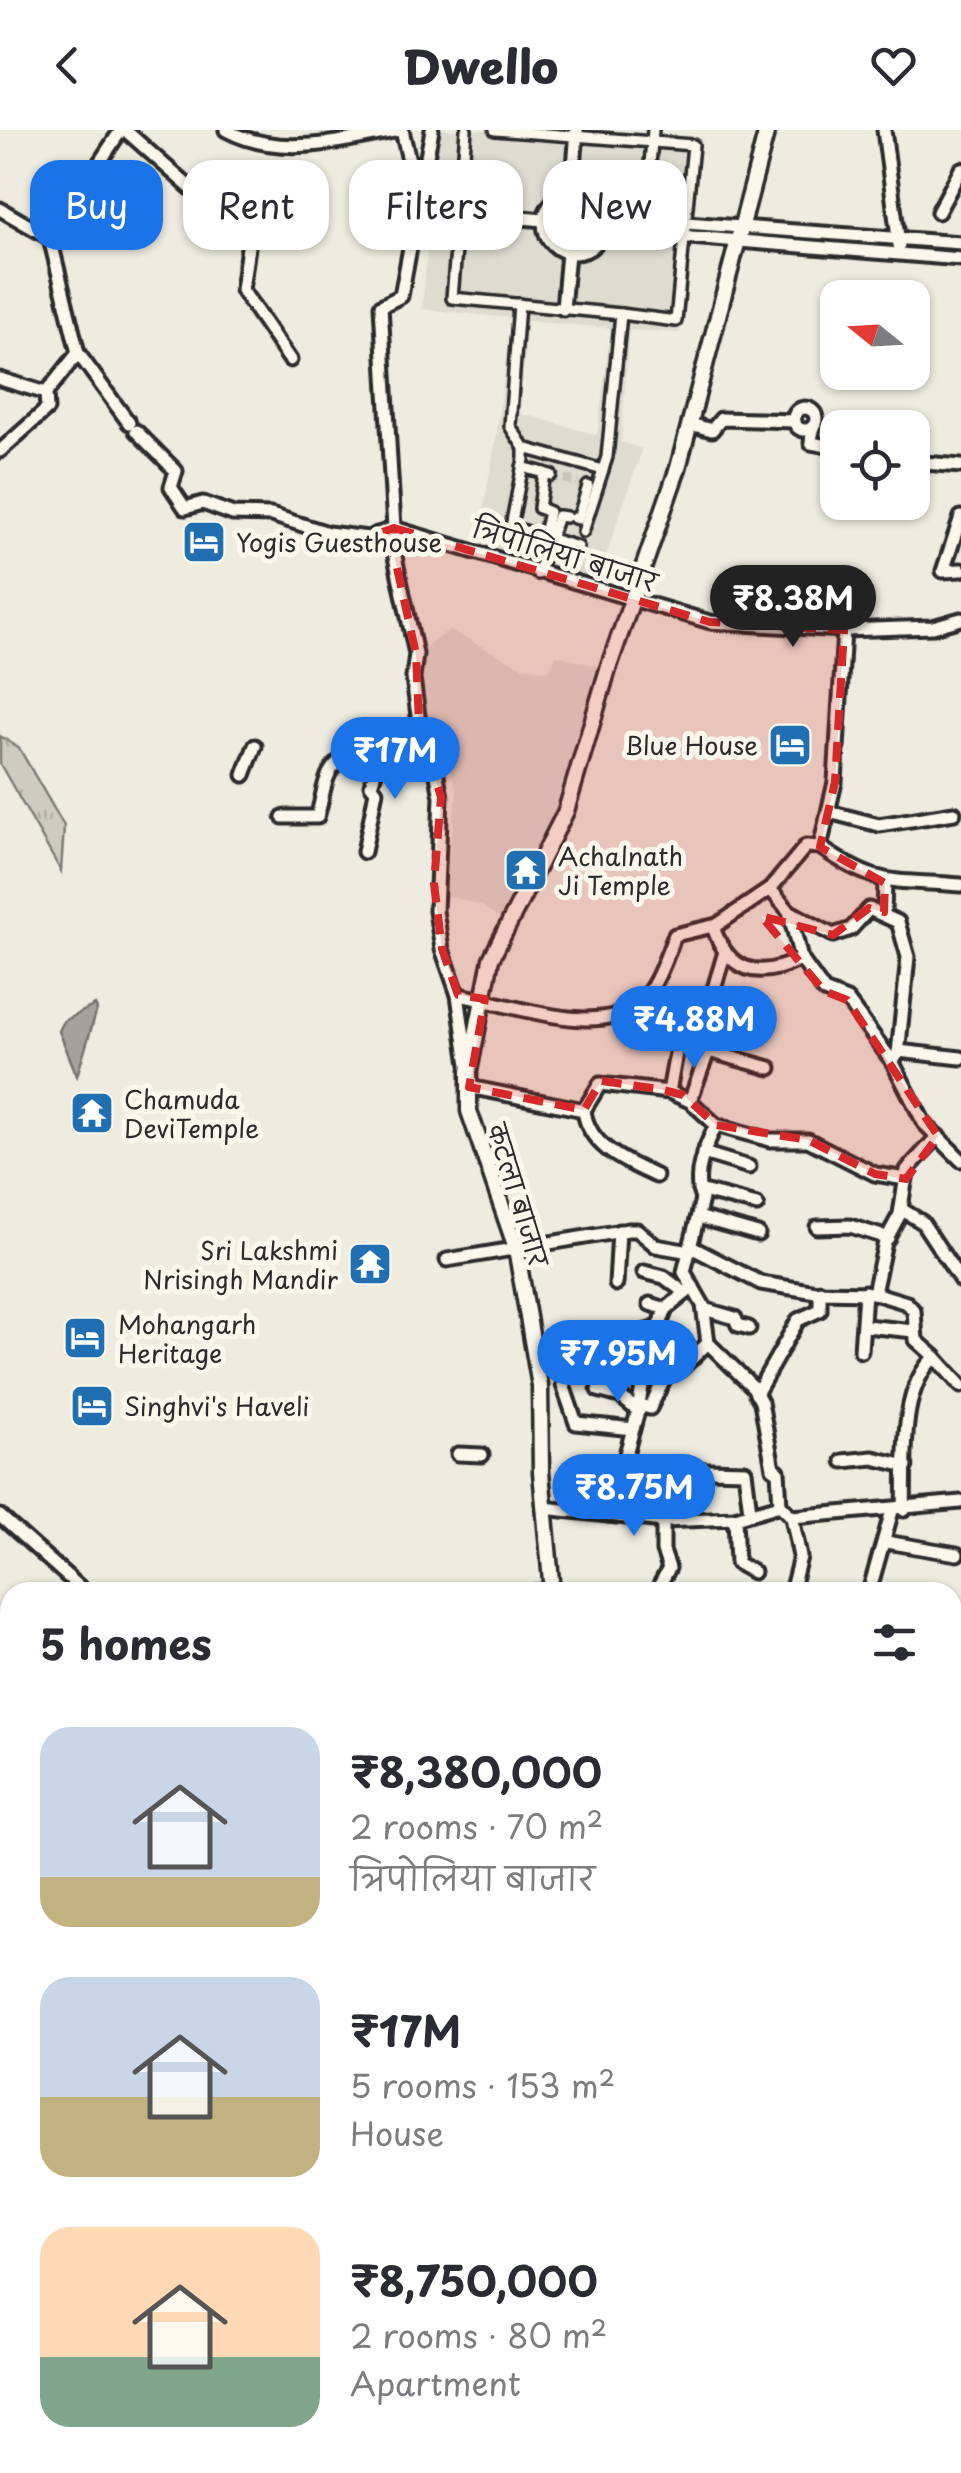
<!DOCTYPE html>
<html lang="en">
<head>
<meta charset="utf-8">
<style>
	body { margin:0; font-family:"Playpen Sans","Playpen Sans Deva",sans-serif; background:#f2f2f3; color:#2b2b33; height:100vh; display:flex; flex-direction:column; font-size:38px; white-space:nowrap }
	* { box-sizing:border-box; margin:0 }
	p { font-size:32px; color:#7c7c81 }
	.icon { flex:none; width:55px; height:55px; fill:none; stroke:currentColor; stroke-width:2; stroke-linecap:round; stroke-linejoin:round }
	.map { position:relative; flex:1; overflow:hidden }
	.panel { position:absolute; left:0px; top:1452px; width:962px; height:892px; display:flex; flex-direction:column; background:#fff; border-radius:30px 30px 0 0; box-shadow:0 2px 8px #0004 }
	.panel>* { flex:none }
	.top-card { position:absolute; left:30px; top:30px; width:902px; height:90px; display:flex; gap:20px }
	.needle { width:65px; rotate:288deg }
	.buttons { position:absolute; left:820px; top:150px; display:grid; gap:20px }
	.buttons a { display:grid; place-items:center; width:110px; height:110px; border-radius:20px; background:#fff; box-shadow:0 2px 8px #0004; font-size:50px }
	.price { position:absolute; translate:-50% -85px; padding:0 22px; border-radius:35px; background:#1a73e8; color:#fff; font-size:32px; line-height:65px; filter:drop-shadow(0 2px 5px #0008) }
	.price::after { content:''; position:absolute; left:50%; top:60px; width:30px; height:22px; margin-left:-15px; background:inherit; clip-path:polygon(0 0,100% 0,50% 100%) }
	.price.current { background:#222; color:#fff }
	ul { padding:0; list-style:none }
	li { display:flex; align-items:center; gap:30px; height:250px; padding:0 40px }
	li span { display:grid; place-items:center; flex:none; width:280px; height:200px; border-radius:30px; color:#555 }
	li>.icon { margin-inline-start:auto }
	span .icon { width:120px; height:120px; fill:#fffc; stroke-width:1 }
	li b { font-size:42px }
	h2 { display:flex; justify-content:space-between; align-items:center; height:120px; padding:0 40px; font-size:42px }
	.pill { padding:0 35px; border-radius:30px; background:#fff; box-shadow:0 2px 8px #0004; font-size:35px; line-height:90px }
	.pill.current { background:#1a73e8; color:#fff }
	header { display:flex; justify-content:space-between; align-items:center; height:130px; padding:0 40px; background:#fff; font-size:45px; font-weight:800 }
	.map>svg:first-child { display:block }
	.built { fill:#dedbd1; fill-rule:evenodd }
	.grass { fill:url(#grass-tufts); stroke:#7c7b76; stroke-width:2.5 }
	.water { fill:#a4a29a; stroke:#74726e; stroke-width:2.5 }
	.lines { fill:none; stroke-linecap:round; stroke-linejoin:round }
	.pedestrian-tunnel { stroke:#c7c5bc; stroke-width:9; stroke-dasharray:9 4.5; stroke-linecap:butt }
	.pedestrian-casing { stroke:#2b2b2b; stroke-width:16 }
	.minor-casing { stroke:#2b2b2b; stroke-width:19 }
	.tertiary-casing { stroke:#2b2b2b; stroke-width:21 }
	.secondary-casing { stroke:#2b2b2b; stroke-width:22 }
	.pedestrian { stroke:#fbf7ec; stroke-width:9 }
	.minor { stroke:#fbf7ec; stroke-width:11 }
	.tertiary { stroke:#fbf7ec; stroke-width:14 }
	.secondary { stroke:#fbf7ec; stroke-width:15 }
	.marked { fill:#d62828; fill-opacity:0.2; stroke:#d62828; stroke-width:8; stroke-dasharray:20 12; stroke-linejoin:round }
	.labels { text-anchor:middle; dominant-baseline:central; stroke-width:10; stroke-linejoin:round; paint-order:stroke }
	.poi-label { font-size:25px; fill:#2b2b2b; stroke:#fbf7ec; text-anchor:start }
	.street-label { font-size:25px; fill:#2b2b2b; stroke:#fbf7ec }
</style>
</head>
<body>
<header><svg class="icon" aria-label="back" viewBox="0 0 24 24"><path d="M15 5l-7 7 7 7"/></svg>Dwello<svg class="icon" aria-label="heart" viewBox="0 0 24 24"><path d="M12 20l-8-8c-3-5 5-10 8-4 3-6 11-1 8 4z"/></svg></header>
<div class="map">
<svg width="961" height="2343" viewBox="0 0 961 2343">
	<defs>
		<pattern id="grass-tufts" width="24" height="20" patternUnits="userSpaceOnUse" patternTransform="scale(2.5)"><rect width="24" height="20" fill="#cecbc2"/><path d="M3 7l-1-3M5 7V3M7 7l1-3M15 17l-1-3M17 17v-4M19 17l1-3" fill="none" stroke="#b1aea7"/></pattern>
	</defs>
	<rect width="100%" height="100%" fill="#eeebe0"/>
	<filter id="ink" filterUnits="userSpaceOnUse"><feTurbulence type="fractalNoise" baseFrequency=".01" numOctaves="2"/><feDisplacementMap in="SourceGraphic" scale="20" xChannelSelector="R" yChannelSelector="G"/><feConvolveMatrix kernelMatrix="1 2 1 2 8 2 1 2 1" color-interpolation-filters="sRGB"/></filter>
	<g filter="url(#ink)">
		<g class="built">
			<path d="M438,0h167l97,8 -22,195 -51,-3 -8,112 21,7 -46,136 -120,-34 20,-112 15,-121 -89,-9zM527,191l84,7 -14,107 -77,-22z"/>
			<path d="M449,500l74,37 26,4 7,-16 52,14 -21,81 -78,175 -27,-19 -38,-12 13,-102 -12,-45 -23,-16 -6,-77z"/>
		</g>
		<path class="grass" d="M0,606l19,12 45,78 -3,45 -61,-107z"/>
		<path class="water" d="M95,875l2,4 -20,67 -18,-45 5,-10z"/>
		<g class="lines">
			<g class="pedestrian-tunnel">
				<path d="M551,345l27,8"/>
				<path d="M568,446l8,-26"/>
			</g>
			<defs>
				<g id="pedestrian">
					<path d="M466,0l-14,168 169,16 -14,143 -24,75"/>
					<path d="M495,0l198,15 -17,176 -55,-7"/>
					<path d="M653,0l-6,69 21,3 -1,20"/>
					<path d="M519,174l-9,122 14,22v11l-13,68 67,20"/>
					<path d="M524,318l79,22"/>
					<path d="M522,337l29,8"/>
					<path d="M574,388l4,1 10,-33"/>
					<path d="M543,408l6,-26 -10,-4 5,-35"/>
					<path d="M538,444l20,-58 8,1"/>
				</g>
				<g id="minor">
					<path d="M125,0l124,110 -7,50 48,70"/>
					<path d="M226,0c54,29 115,11 173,0"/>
					<path d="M402,0l18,79 124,11"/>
					<path d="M884,0l15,115"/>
					<circle cx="574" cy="93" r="30"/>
					<path d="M572,63l5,-63"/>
					<path d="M0,79l50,29"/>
					<path d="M938,82l23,-43"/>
					<path d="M604,87l357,26"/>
					<path d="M604,100l357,29"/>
					<path d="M563,179l5,-56"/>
					<path d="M78,223l51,70"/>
					<path d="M0,249l46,14"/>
					<circle cx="805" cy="289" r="11"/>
					<path d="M690,294l22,6 9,-11 74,2"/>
					<path d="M813,296l-2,17 27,5"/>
					<path d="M136,301l40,40 -5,16 14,21 18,-5 30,11 38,1 57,18 40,5 26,-10 316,94 134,8 89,-3 28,-8"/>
					<path d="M0,321l47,-42 -1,-16 32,-40 -28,-115 71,-108"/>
					<path d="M912,332l49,4"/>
					<path d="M961,387l-18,54 18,-1"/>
					<path d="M394,398l-13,-222 20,-10 31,-166"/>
					<path d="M377,404l15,9 24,111 -3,24 6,45 13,26 9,48 -5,114 6,38 16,46 10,70"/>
					<path d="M244,645l11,-29"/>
					<path d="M829,682l50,13 75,-12"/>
					<path d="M283,687h34c9,-28 4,-47 33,-64l27,3"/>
					<path d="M820,717c60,42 73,32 141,38"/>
					<path d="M364,722l12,-61 -5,-6 14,-45"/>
					<path d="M770,759l19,22 12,48 23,32 23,9 45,61 32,62 37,37"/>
					<path d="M789,781l44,24 18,-6 18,-20 29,13 10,35 -10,97 -6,7"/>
					<path d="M884,782l1,-29"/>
					<path d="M713,797c16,46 45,53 88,32"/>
					<path d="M724,825l-14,47 42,13"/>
					<path d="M458,865c48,7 139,45 181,8 18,-15 27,-47 36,-68l42,-10 53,-36 36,-43 14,1 15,-65 9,-152"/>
					<path d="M633,878l30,9 9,24 98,27"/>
					<path d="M898,921l63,7"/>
					<path d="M469,957l115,23 16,-26 69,8 21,9 26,24 54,15h38l67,34 31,5"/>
					<path d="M669,962l9,-50"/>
					<path d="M690,971l19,-52"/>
					<path d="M584,980c4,37 42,52 72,66"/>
					<path d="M716,995c-11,23 -24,49 -14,74l-18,73 19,33 5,38 45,44 8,15 12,66 5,3 2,34"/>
					<path d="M703,1023l46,14"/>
					<path d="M699,1060l58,15"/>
					<path d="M901,1079l21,13 39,59"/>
					<path d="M698,1087l60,17"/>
					<path d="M817,1097l33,-1 38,12"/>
					<path d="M691,1117l70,36 55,9 58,1 33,10 7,8 2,29 19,17"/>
					<path d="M447,1130l181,-30h9l19,16 34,6"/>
					<path d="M644,1142l20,5 21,16"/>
					<path d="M616,1154l3,-53"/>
					<path d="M874,1163l11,-51 15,-28 7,-44 31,-34"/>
					<path d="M650,1174l16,5"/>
					<path d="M704,1179l31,9 3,7 11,3"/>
					<path d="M865,1196l49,5"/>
					<path d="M643,1202l16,-5 7,-18 27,-22"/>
					<path d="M861,1221l4,-59"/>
					<path d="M563,1255l13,38 57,6"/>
					<path d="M598,1260l22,6 18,15"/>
					<path d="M756,1264l42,-74 22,-10v-19"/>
					<path d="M643,1276l-4,-2 7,-42 22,9"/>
					<path d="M458,1324l24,1"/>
					<path d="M843,1331l30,-3 33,8"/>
					<path d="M669,1339l76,2 5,40"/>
					<path d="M544,1378l119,13 72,-3 45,-13 12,12 169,-15"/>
					<path d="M904,1380c2,-46 -6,-121 31,-153l26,29"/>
					<path d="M609,1385l29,-104 5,-5 7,2 18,-37 13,-2 27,-26"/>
					<path d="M0,1386l85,76"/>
					<path d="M735,1388l2,45 16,9"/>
					<path d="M886,1412l71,12"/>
					<path d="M534,1462l18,-2"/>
					<path d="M656,1462l13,-24 -6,-17v-30"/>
					<path d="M791,1462l9,-35 -8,-40"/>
					<path d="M869,1462l23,-81"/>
					<path d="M952,1516l9,3"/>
					<path d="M952,1565l9,1"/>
					<path d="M0,1647v40"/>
					<path d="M952,1779l9,6"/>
					<path d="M0,1790l10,6"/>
					<path d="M952,1862l5,2"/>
					<path d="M952,1903l9,11"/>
					<path d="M952,1934l9,-8"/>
					<path d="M952,1951l9,-8"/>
					<path d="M0,1965l10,-7"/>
					<path d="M952,2010l9,4"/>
					<path d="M0,2070l10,-5"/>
					<path d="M952,2144l9,17"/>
					<path d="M367,2335l1,8"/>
					<path d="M531,2335l8,8"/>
					<path d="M557,2335l9,8"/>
					<path d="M591,2335l8,8"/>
					<path d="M630,2335l9,8"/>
					<path d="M674,2335l9,8"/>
					<path d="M833,2335l3,8"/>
					<path d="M895,2335l1,8"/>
					<path d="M750,2343l4,-8"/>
				</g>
				<g id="tertiary">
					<path d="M552,1462l-11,-120 -1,-86 -24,-138 -47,-137v-40l22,-112 75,-148 42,-142 70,-201 89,-338"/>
					<path d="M0,1612h10"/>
					<path d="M952,1761l9,-3"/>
				</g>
				<g id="secondary">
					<path d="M0,1911l10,9"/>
					<path d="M724,2335l9,8"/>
				</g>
			</defs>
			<use href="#pedestrian" class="pedestrian-casing"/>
			<use href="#minor" class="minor-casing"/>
			<use href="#tertiary" class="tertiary-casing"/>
			<use href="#secondary" class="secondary-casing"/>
			<use href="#pedestrian" class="pedestrian"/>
			<use href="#minor" class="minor"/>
			<use href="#tertiary" class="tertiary"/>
			<use href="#secondary" class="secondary"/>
		</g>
	</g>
	<path class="marked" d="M394,398l316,94 134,8 -9,152 -15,65 65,36 -1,29 -15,-4 -36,27 -72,-19 63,75 23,9 91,136 -32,43 -31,-5 -67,-34 -92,-15 -33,-30 -24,-6 -58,-8 -17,29 -115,-23 16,-88 -27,-4 -16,-46 -8,-66 7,-86 -22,-74 -3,-69 -25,-113 -14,-7z"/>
	<defs>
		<symbol id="hotel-square" viewBox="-11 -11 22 22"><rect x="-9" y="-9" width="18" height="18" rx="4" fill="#1f6fb2" stroke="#fbf7ec"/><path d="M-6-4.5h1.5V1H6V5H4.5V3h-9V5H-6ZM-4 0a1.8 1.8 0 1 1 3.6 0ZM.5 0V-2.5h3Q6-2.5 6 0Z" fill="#fff"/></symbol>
		<symbol id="temple-square" viewBox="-11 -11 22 22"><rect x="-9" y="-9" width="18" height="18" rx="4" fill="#1f6fb2" stroke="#fbf7ec"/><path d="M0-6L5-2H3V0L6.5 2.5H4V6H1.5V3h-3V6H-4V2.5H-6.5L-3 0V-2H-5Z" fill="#fff"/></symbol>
	</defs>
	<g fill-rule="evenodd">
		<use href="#hotel-square" x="179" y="387" width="50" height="50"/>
		<use href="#hotel-square" x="765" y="590" width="50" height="50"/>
		<use href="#temple-square" x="501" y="715" width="50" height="50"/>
		<use href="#temple-square" x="67" y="958" width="50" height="50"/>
		<use href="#temple-square" x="345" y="1109" width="50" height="50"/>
		<use href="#hotel-square" x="60" y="1183" width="50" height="50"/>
		<use href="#hotel-square" x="67" y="1251" width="50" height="50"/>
	</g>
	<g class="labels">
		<g class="poi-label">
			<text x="236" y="412">Yogis Guesthouse</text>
			<text x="758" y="615" text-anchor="end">Blue House</text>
			<text x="558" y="726">Achalnath<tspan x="558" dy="29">Ji Temple</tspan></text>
			<text x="124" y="969">Chamuda<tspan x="124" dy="29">DeviTemple</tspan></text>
			<text x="338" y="1120" text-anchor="end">Sri Lakshmi<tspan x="338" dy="29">Nrisingh Mandir</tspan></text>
			<text x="118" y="1194">Mohangarh<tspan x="118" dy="29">Heritage</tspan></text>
			<text x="124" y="1276">Singhvi's Haveli</text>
		</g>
		<g class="street-label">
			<text transform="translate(565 425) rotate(17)">त्रिपोलिया बाजार</text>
			<text transform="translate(518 1065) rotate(73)">कटला बाजार</text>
		</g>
	</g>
</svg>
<div class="buttons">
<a><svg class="needle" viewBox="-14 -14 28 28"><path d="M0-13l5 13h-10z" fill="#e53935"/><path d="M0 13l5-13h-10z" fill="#7c7c81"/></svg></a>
<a><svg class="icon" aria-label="locate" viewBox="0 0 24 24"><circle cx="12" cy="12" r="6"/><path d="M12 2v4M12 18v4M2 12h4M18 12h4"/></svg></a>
</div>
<b class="price current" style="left:793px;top:520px">₹8.38M</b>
<b class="price" style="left:395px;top:672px">₹17M</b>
<b class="price" style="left:694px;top:941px">₹4.88M</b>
<b class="price" style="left:618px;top:1275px">₹7.95M</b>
<b class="price" style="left:634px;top:1409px">₹8.75M</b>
<div class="top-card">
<a class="pill current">Buy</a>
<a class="pill">Rent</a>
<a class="pill">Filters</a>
<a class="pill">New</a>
</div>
<section class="panel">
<h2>5 homes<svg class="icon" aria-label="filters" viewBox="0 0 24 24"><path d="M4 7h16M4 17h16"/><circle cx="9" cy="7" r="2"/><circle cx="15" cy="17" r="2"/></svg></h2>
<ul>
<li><span style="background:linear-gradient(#c9d6e8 75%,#c2b280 0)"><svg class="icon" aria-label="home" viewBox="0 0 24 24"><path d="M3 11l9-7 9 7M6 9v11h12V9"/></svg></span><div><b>₹8,380,000</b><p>2 rooms · 70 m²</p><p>त्रिपोलिया बाजार</p></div></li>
<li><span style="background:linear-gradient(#c9d6e8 60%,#c2b280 0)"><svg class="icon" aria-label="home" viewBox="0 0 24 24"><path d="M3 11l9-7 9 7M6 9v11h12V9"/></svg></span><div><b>₹17M</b><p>5 rooms · 153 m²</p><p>House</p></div></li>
<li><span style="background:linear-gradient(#ffd9b3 65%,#7fa58c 0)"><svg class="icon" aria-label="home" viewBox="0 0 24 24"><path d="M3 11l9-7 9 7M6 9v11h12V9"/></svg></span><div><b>₹8,750,000</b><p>2 rooms · 80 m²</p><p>Apartment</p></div></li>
</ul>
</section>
</div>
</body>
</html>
